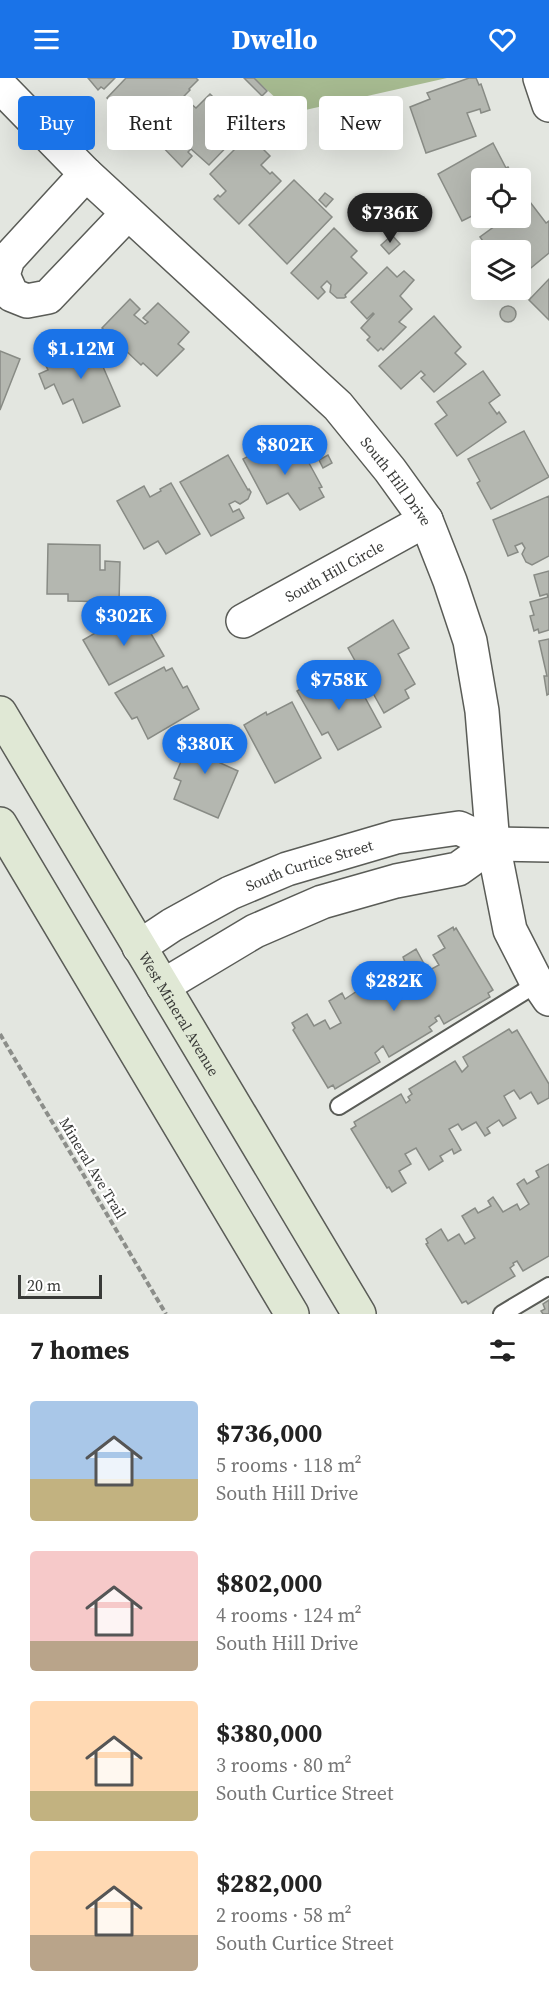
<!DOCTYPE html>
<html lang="en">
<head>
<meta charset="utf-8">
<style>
	body { margin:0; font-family:"Source Serif 4",serif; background:#f6f6f6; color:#222; height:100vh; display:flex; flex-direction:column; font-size:22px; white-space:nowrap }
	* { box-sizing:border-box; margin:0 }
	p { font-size:20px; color:#767676 }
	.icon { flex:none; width:33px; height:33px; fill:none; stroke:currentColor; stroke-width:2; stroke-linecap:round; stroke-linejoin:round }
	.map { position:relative; height:1236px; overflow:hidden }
	.sheet { display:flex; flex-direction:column; background:#fff; flex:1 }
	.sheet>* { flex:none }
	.banner { position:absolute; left:18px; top:18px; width:513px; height:54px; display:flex; gap:12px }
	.buttons { position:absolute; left:471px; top:90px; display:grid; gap:12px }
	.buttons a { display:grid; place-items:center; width:60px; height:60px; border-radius:6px; background:#fff; box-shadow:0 6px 24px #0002; font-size:30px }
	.scale { position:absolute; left:18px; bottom:15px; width:84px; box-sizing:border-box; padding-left:6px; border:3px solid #393a38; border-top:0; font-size:16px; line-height:21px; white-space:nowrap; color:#393a38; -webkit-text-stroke:4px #fff; paint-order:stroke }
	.price { position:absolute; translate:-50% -51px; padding:0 14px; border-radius:21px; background:#1a73e8; color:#fff; font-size:20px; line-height:39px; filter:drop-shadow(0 2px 3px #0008) }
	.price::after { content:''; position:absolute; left:50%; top:36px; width:18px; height:14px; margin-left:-9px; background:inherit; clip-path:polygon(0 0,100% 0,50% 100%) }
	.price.current { background:#222; color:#fff }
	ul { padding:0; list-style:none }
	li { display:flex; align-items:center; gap:18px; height:150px; padding:0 30px }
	li span { display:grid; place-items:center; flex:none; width:168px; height:120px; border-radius:6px; color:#555 }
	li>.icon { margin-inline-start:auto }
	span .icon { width:72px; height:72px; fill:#fffc; stroke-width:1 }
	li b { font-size:26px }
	h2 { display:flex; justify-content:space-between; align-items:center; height:72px; padding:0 30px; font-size:26px }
	.chip { padding:0 21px; border-radius:6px; background:#fff; box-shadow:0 6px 24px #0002; font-size:21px; line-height:54px }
	.chip.current { background:#1a73e8; color:#fff }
	header { display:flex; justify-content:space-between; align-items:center; height:78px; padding:0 30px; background:#1a73e8; color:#fff; font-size:27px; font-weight:700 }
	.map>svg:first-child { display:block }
	.green { fill:#a6ba90 }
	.building { fill:#b4b7b0; stroke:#888b85; stroke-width:1.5 }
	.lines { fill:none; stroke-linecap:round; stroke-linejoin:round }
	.lane-casing { stroke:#5a5c57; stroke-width:20 }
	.street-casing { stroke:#5a5c57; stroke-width:36 }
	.secondary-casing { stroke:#5a5c57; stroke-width:36 }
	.path { stroke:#8c8e8a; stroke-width:4; stroke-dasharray:6 3; stroke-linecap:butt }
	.lane { stroke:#fff; stroke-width:16 }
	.street { stroke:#fff; stroke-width:33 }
	.secondary { stroke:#e0e8d5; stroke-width:33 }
	.labels { text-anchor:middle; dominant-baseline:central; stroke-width:4.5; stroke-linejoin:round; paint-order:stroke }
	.street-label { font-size:15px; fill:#393a38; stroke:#fff }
</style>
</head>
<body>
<header><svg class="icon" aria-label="menu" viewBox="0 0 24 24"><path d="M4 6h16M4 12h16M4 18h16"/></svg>Dwello<svg class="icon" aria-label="heart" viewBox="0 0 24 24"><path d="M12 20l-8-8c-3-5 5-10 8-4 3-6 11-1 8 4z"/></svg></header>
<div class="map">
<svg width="549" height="1236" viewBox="0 0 549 1236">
	<rect width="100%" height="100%" fill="#e3e6e0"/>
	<path class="green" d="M254,0h193l-155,35z"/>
	<g class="building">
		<path d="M88,0h27l-11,11 -3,-2 -3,3z"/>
		<path d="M126,0h70l2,2 -9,9 1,1 -46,47 -22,-20 3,-3 -18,-16z"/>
		<path d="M244,0h10l13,13 -5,5z"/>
		<path d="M469,0h7l3,7 2,-1 9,26 -9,3 -1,-4 -13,4 9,23 -50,17 -16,-46 20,-8 -3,-6z"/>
		<path d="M210,16l35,34 -36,37 -18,-16 -3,3 4,4 -10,11 -27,-28 35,-36 6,5z"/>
		<path d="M249,57l21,21 -9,9 9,9 2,-2 9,9 -42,43 -25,-25 4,-4 2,2 6,-6 -16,-17z"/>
		<path d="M493,65l13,25 2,-1 6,11h-32v33l-20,10 -24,-47z"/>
		<path d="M294,102l38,37 -45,47 -38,-39z"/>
		<path d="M325,115l8,6 -7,8 -7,-7z"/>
		<path d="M530,124l16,21 3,-2v32l-29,24v-27h-27l-2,-2 -2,2 -9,-13 26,-19h14v-11z"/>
		<path d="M334,150l23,23 -6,6 16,16 -22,22 1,2 -2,1h-7l-7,-6 1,-7 -4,-4 -6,6 4,5 -7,7 -27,-26z"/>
		<path d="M392,157l8,9 -11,10 -8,-9z"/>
		<path d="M387,189l10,10 7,-6 10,9 -14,16 12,13 -13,13 7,5 -23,23 -2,-2 -3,3 -11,-11 3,-3 -9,-9 13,-14 -1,-1 -6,6 -16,-17z"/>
		<path d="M549,201v41l-20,-20z"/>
		<path d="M130,221l10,10 -6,6 11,9 3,-2 -5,-4 15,-15 31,29 -11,12 6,5 -27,27 -14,-13 -2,2 -39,-37z"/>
		<circle cx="508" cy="236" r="8"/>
		<path d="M434,238l27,31 -6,6 11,11 -32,28 -13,-14 4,-3 -4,-4 -20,18 -22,-23z"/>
		<path d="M91,261l29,67 -37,17 -10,-24 -10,5 -9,-20 -9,5 -6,-15 9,-4 -6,-12 24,-11 1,2z"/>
		<path d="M0,273l20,8 -20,51z"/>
		<path d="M483,293l17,24 -11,8 8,11 2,-2 7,10 -49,34 -22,-32 12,-9 -10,-13z"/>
		<path d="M524,353l25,46 -58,32 -14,-26 3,-2 -12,-22z"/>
		<path d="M298,365l24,44 -3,1 5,9 -24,13 -12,-17 -21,11 -24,-45 26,-14 5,10z"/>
		<path d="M228,377l20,35 1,-1 2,3 -3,7 -8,5 -5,-3 -6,3 4,8 6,-3 5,9 -33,18 -31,-54z"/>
		<path d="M328,377l4,8 -9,5 -4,-8z"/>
		<path d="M171,405l29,51 -34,20 -8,-13 -14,8 -27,-48 27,-15 6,11 11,-6 -1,-2z"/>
		<path d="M549,418v60l-17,9 -6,-3 -4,-8 3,-6 -3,-5 -7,3 3,6 -10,4 -15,-36z"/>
		<path d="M48,466l52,1v25h5v-9l15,1 -1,40 -51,-1v-7h-21z"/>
		<path d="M549,493v59l-10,3 -1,-4 -4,2 -4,-15 4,-1 -4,-13 18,-5 -1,-3 -7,2 -6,-21z"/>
		<path d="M140,529l13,23 -3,2 14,24 -55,29 -26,-45z"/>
		<path d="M393,542l16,28 -11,6 17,30 -10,6 4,8 -25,15 -36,-65z"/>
		<path d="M549,561v55l-2,1 -3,-19h3l-8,-35z"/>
		<path d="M164,589l2,4 6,-3 11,20 4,-2 12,23 -51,30 -11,-22 -5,2 -17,-26z"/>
		<path d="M329,595l4,7 -4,3 6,10 21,-12 25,46 -43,23 -10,-18 -6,3 -25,-44 9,-5 -1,-2z"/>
		<path d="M292,624l29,56 -46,25 -31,-58 22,-13 1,3z"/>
		<path d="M196,652l35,15 -6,14 -7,-3 -2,5 22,10 -20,47 -44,-19 7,-18 -7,-3 20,-47z"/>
		<path d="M453,849l1,3 2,-2 37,62 -5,3 2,4 -46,27 -5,-9 -4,3 2,3 -8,6 3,4 -43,26 -6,-11 -8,7 5,9 -45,27 -2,-4 -5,3 -35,-58 2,-2 -3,-5 15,-9 7,12 11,-6 5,9 11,-6 -12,-22 13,-8 3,6 12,-8 -3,-5 6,-4 9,15 14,-8 3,5 9,-5 -12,-20 7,-4 3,4 12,-7 -2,-5 13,-8 12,22 11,-6 -6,-10 12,-7 -7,-12z"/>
		<path d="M509,951l3,4 5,-3 32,54v14l-11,6 -7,-12 -11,7 -6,-9 -10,6 12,22 -13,8 -4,-6 -12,8 3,5 -5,3 -9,-14 -14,8 -4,-6 -9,5 12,21 -7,4 -2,-5 -12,7 3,5 -14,9 -13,-22 -11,6 6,10 -12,7 7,12 -14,9 -3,-5 -2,1 -36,-59 5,-3 -2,-4 47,-28 5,9 4,-3 -2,-3 4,-3 -3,-5 46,-28 7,11 6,-6 -5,-9z"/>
		<path d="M549,1086v92l-26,15 -6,-10 -4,2 1,2 -4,3 5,8 -47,28 -2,-3 -4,2 -36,-59 2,-1 -2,-4 15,-10 7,12 11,-7 6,10 10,-6 -13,-22 13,-8 3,5 13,-7 -3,-5 5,-4 10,15 14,-8 3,6 9,-6 -12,-20 7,-5 3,5 12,-7 -3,-6z"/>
		<path d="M549,1222v14h-6l-2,-3 4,-2 -2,-5z"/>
	</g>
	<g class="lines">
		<defs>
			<g id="lane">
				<path d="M339,1028l199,-123"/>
				<path d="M502,1236l47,-28"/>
			</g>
			<g id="street">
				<path d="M540,0l9,27"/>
				<path id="s1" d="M0,8l86,88 252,232 52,64 36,50 24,61 20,60 12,70 11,133 17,86 24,47 15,22"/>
				<path d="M86,96l-78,85 -5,16 9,20 15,6 21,-4 80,-84"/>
				<path id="s2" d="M243,543l183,-101"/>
				<path id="s3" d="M139,869l33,-22 58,-32 57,-24 109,-32 63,-9 34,16 56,1"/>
				<path d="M163,908l92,-55 67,-29 74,-21 62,-12 35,-25"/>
			</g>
			<g id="secondary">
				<path id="s4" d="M0,635l359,601"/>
				<path d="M0,746l292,490"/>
			</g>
		</defs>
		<use href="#lane" class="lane-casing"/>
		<use href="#street" class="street-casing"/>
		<use href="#secondary" class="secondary-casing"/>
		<path class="path" d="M0,956l166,280"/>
		<use href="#lane" class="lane"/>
		<use href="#street" class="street"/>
		<use href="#secondary" class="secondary"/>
	</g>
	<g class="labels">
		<g class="street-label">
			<text stroke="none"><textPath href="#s1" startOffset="561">South Hill Drive</textPath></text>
			<text stroke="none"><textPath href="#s2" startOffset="104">South Hill Circle</textPath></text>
			<text stroke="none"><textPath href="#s3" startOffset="190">South Curtice Street</textPath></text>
			<text stroke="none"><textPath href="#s4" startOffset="350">West Mineral Avenue</textPath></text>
			<text transform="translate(93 1090) rotate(59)">Mineral Ave Trail</text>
		</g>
	</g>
</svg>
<div class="buttons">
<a><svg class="icon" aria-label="locate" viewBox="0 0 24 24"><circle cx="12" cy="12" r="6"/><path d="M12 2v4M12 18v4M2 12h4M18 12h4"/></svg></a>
<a><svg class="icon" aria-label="layers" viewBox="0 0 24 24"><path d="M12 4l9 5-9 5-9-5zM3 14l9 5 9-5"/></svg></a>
</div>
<div class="scale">20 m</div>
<b class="price current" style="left:390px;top:166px">$736K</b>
<b class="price" style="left:81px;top:302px">$1.12M</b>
<b class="price" style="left:285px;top:398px">$802K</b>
<b class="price" style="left:124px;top:569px">$302K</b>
<b class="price" style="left:339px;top:633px">$758K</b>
<b class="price" style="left:205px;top:697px">$380K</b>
<b class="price" style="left:394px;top:934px">$282K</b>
<div class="banner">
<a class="chip current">Buy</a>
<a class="chip">Rent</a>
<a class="chip">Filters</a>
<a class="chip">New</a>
</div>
</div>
<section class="sheet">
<h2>7 homes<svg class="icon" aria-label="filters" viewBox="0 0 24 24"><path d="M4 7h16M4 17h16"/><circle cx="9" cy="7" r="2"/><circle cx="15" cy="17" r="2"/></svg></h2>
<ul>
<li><span style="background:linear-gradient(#a9c7e8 65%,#c2b280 0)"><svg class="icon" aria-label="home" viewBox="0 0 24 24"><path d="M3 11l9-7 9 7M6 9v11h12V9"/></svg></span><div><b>$736,000</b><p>5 rooms · 118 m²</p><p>South Hill Drive</p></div></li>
<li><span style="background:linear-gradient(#f6c9c9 75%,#b9a48a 0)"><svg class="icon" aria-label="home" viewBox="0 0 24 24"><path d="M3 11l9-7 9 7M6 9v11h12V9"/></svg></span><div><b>$802,000</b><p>4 rooms · 124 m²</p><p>South Hill Drive</p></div></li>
<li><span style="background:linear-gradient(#ffd9b3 75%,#c2b280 0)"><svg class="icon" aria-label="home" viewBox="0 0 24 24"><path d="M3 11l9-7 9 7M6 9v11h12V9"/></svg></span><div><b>$380,000</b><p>3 rooms · 80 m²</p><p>South Curtice Street</p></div></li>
<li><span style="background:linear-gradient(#ffd9b3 70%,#b9a48a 0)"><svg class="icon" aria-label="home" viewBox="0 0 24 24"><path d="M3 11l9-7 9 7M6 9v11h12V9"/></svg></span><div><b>$282,000</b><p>2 rooms · 58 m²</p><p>South Curtice Street</p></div></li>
</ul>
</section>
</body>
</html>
